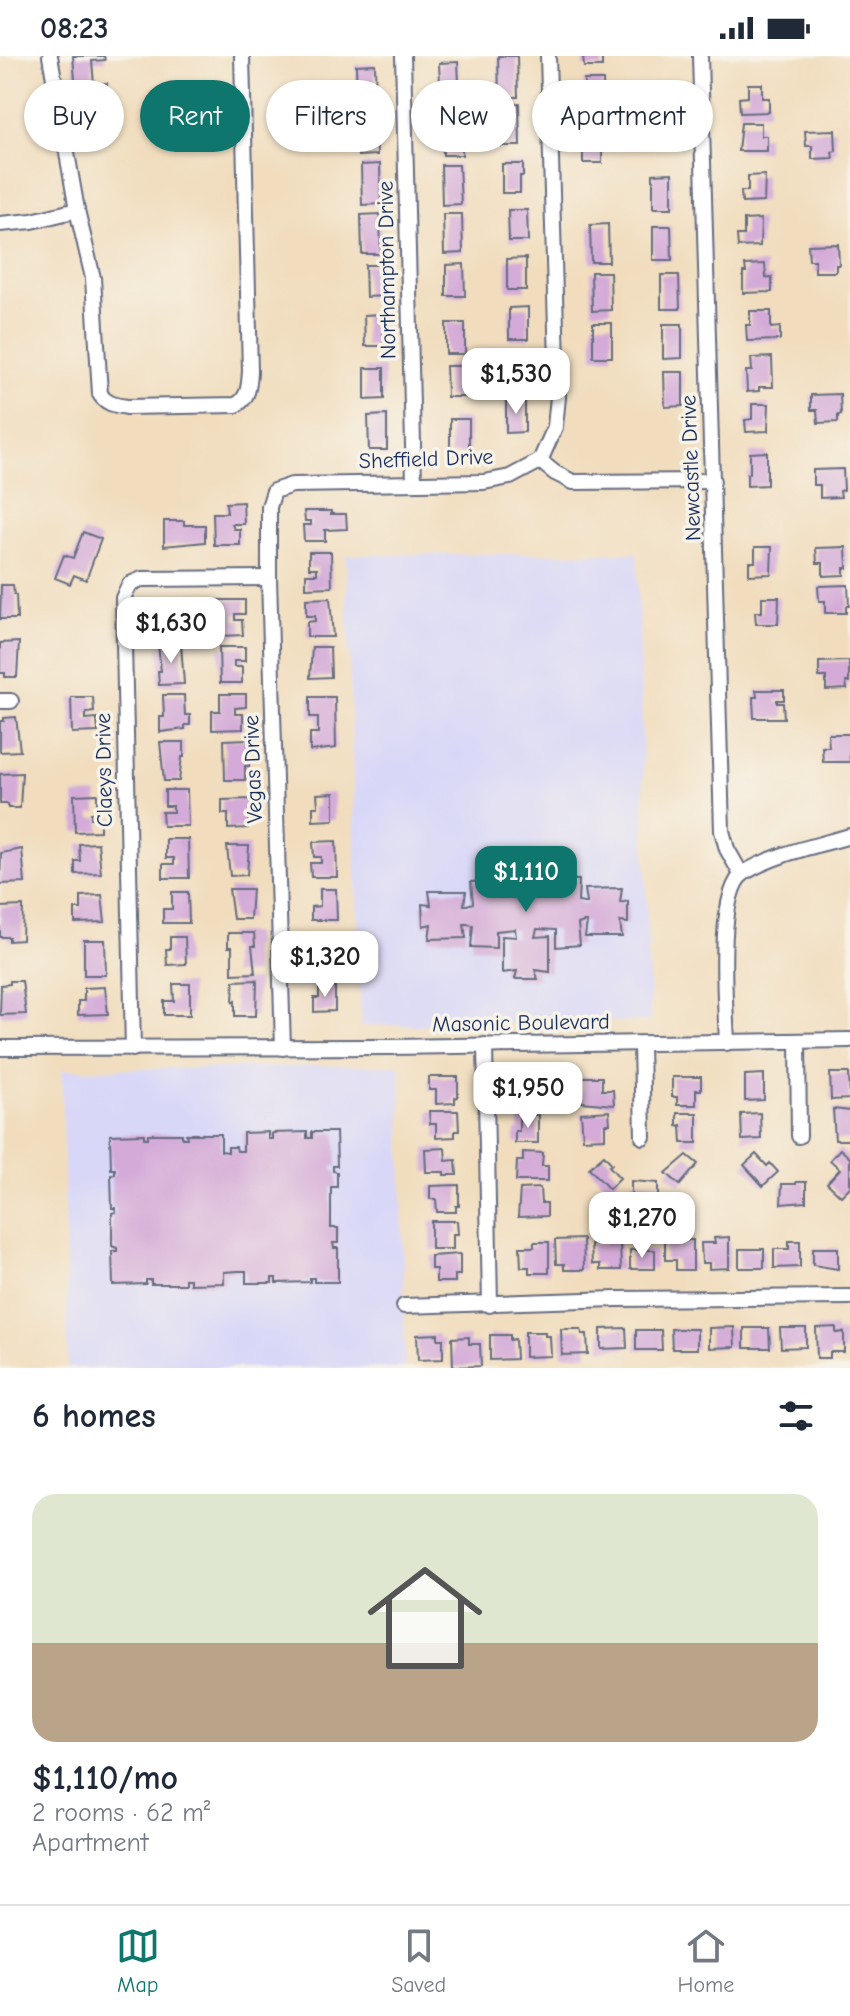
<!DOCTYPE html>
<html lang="en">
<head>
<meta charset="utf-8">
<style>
	body { margin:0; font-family:"Comic Neue",sans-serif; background:#f6f6f7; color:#1f2937; height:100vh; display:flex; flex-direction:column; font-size:30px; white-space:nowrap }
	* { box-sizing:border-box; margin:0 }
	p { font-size:26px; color:#747a83 }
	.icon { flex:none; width:44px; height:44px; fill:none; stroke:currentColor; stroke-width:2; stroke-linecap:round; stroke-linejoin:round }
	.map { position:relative; height:1312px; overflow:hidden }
	.side { display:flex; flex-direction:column; background:#fff; flex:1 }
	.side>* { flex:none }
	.guide { position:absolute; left:24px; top:24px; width:802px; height:72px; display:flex; gap:16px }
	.price { position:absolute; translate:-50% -68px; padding:0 18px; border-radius:16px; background:#fff; color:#222; font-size:26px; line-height:52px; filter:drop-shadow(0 2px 4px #0008) }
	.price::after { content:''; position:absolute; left:50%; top:48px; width:24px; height:18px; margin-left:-12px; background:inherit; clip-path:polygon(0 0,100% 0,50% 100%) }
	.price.on { background:#0f766e; color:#fff }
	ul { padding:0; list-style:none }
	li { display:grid; align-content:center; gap:16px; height:424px; padding:0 32px }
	li span { display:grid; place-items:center; height:248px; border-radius:24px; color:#555 }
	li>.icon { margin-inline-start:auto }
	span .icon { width:144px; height:144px; fill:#fffc; stroke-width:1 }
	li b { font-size:34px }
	h2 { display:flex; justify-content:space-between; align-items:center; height:96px; padding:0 32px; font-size:34px }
	.tag { padding:0 28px; border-radius:36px; background:#fff; box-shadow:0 2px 6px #0004; font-size:28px; line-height:72px }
	.tag.on { background:#0f766e; color:#fff }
	.status { display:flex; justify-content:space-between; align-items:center; height:56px; padding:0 40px; background:#fff; direction:ltr }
	.status svg { height:22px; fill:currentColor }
	.menu { display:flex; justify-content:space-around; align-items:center; height:112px; border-top:2px solid #e0e1e3; background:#fff; font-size:22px; color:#747a83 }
	.menu a { display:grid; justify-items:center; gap:4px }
	.menu .on { color:#0f766e }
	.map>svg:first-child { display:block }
	.built { fill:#d8d7f8 }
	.building { fill:#d4abd8 }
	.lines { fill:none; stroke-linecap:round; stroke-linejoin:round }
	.minor-casing { stroke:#666c80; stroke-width:18 }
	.minor { stroke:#fff; stroke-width:14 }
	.labels { text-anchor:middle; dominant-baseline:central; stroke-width:7; stroke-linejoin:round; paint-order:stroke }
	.street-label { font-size:22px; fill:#1b2f5e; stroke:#f7f3e8 }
</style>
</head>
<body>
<div class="status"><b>08:23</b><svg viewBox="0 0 49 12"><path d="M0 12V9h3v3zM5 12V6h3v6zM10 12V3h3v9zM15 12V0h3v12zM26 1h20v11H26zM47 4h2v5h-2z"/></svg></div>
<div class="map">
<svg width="850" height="1312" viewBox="0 0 850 1312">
	<rect width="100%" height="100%" fill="#f7f3e8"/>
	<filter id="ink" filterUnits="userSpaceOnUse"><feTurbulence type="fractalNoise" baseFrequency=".0125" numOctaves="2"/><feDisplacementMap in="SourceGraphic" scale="16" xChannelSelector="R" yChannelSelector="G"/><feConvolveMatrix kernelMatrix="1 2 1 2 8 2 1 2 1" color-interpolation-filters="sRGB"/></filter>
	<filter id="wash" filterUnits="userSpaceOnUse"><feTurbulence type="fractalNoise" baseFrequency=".006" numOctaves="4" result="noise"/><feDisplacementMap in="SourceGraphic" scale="32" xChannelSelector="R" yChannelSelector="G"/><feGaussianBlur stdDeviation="1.8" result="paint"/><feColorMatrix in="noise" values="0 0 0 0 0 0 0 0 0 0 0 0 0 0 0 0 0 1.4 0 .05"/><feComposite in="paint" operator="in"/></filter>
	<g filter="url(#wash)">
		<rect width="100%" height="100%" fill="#f1ddbe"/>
		<g class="built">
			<path d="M637,497l13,468 -289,5 -15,-471z"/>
			<path d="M400,1009l5,303h-337l-6,-298z"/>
		</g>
		<g id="blocks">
			<g class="building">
				<path d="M73,0h31l1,4 -13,1 2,23 13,-1 2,17 -32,3z"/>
				<path d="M498,0h19l1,41h-19z"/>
				<path d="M583,0h19v11h-18z"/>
				<path d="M458,6l2,42 -19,1 -2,-42z"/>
				<path d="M375,8l1,40h-19l-1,-39z"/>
				<path d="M584,24h19l1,34h-19z"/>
				<path d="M748,28h14v14h7v14l-29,1 -1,-15 9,-1z"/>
				<path d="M519,47l1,43h-19l-1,-42z"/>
				<path d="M442,57h19l1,42h-19z"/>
				<path d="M357,60h19l1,39 -19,1z"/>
				<path d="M741,67h20v13h6v15h-29z"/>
				<rect x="583" y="73" width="19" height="34"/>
				<path d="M835,74l1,21 -4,1 1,6 -21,1v-13h-6l-1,-15z"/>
				<path d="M380,108l1,40 -19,1 -1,-40z"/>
				<path d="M502,108h21v12h-3v17h-18z"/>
				<path d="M441,109h18l2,39 -19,1z"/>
				<path d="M672,117v35h-19v-34z"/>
				<path d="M765,119l-1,27 -22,1 -1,-12h7v-15z"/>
				<path d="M508,154h19l1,31h-19z"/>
				<path d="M380,158l1,40h-19l-1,-39z"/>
				<path d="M443,158h19l1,39 -19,1z"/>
				<path d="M761,163l-1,27 -22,1 -1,-12h7v-15z"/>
				<path d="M608,168l1,38h-18l-1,-37z"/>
				<path d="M653,170h18l1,34h-19z"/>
				<path d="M838,188l1,21h-3v7h-21v-12h-6l-1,-15z"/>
				<path d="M526,202v32h-19v-31z"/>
				<path d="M464,208l1,32h-19v-31z"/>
				<path d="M765,208l1,14 6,-1v15l-29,1v-21h3l-1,-7z"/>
				<path d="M365,209h19l1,31 -19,1z"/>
				<path d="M591,216h19l1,38 -19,1z"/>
				<path d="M661,219h18l1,34h-19z"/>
				<path d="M528,251v32h-19v-31z"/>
				<path d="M750,255h21v17l9,-1v13l-33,1 -1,-16h4z"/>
				<path d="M383,258l1,32h-19l-1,-31z"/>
				<rect x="446" y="267" width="19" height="31"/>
				<rect x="593" y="267" width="19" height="34"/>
				<path d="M663,268h19v34l-19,1z"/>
				<path d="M772,301l1,30h-14v4l-12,1 -1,-21h6l-1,-13z"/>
				<path d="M446,310h19l1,31h-19z"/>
				<path d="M365,312h19v31l-19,1z"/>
				<path d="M664,316h19v34l-18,1z"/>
				<path d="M840,338l1,21h-3v7l-20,1 -1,-13h-6v-15z"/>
				<path d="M525,342v34l-19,1v-34z"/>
				<path d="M752,348h17l-1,27 -22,1 -1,-12 7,-1z"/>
				<path d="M387,359v35h-18l-1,-34z"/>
				<path d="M450,363h19v34l-19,1z"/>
				<path d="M767,396v33l-20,1v-12l3,-1v-20z"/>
				<path d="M843,413l1,21 -4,1 1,6 -21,1v-13h-7v-15z"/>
				<path d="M243,446l1,22h-12l2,5h6v16h-26l-1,-32h14l-1,-10z"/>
				<path d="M304,455h27v3h15l1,15 -22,1v11h-21l-1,-16h8v-4h-6z"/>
				<path d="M164,465h20v4h21v17l-41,4z"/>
				<path d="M83,476l18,7 -15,41 -12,-5 -4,9 -15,-6 9,-23 9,3z"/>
				<path d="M755,491h17l-1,27 -22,1v-13h6z"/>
				<path d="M846,491l1,21h-3v7l-21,1v-13h-6l-1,-15z"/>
				<path d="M309,496h22l1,35 -26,1v-14h11v-6h-8z"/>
				<path d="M1,529h12l1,10h2l1,24h-17z"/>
				<path d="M848,529l1,21h-3v7h-21v-12h-6l-1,-15z"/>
				<path d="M762,541h17l-1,27h-22l-1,-12h7z"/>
				<path d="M330,542l3,39h-26v-15l8,-1v-5h-9v-17z"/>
				<path d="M219,544h26v14h-10v6h7l1,15 -23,1z"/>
				<path d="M157,549h23v31h-20z"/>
				<path d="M19,586l-2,35h-12v-4h-5v-30z"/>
				<path d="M181,588l3,40 -25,1 -1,-14h3l-3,-26z"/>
				<path d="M219,591h26v14h-11v6h8v16h-22z"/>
				<path d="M312,591h18l1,30 -21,1z"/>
				<path d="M849,605v21h-3l1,7 -21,1v-13h-7v-15z"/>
				<path d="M756,634h28v10h-7v3h6l1,15h-30l-1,-21h4z"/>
				<path d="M220,638h26v13l-11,1v6h8v15l-31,1v-19h8z"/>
				<path d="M163,639h21l1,20h5v10h-5v4l-25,3v-15h4z"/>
				<path d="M71,641h22l1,15 -8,1v6l11,-1 1,14 -26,1z"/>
				<path d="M310,641h25l1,51 -26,3v-18h8v-16h-8z"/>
				<path d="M16,661l4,34 -20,1v-31h4v-3z"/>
				<path d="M828,678h21l1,28h-27l-1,-15h7z"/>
				<path d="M248,683l1,27h-4v14h-20l-1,-40z"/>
				<path d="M160,686h24v15h-2l-3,24h-15z"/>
				<path d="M22,717l-2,35h-12v-4h-8v-30z"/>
				<path d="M165,734h22l1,36h-25l-1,-14h11v-6h-8z"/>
				<path d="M334,737v27l-21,1v-14h5l-1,-13z"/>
				<path d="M97,738v19h-6v5h9v13l-25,1 -1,-37z"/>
				<path d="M251,743v21h-3v8l-20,1v-15h-6v-14z"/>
				<path d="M166,783h22l1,39h-26v-14h11v-6h-8z"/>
				<path d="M336,785l1,36h-26l-1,-14h11v-6h-7l-1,-15z"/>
				<path d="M98,787l3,30 -26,1v-13h5l-1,-17z"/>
				<path d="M227,790h22l-2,29 -17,1z"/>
				<path d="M22,793l3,34 -25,1 1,-31z"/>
				<path d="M507,798h42v37l-14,-2 1,9 19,-2v-17l24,1 -1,22 6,1h3l-2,-14 37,-1 -2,15 8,-2v22l-8,-1 2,15h-37l2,-15h-3l-6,2 2,21 -24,2v-17l-19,-1 -2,8 15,-1v36l-15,-2 3,9h-23l2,-8 -15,2v-37l14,1 -1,-8 -19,2v17l-25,-1 2,-22 -6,-1h-3l2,14 -37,1 2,-15 -8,2 -1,-22 9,1 -2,-14h37l-2,14h3l6,-2 -2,-21 24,-2v17l19,1 2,-8 -15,2v-37z"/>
				<path d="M229,833h23l-2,30h-17z"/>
				<path d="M320,833h16l1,31h-26v-13l9,-1z"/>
				<path d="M172,836h16l1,31h-26v-14h9z"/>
				<path d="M102,839l3,27 -30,1v-14h6v-13z"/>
				<path d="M23,850l-1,34 -13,1v-4h-9v-30z"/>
				<path d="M228,877h26l1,13h-3l3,27 -23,1v-27h-4z"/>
				<path d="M170,881h15l1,27 -19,1 -1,-16h4z"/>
				<path d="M320,882h16v27h-21v-14h5z"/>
				<path d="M84,884h21l1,35h-22z"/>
				<path d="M257,924l-1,36h-21v-15l-2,1 1,-21z"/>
				<path d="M10,925h12l4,33 -26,1 1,-30 9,-1z"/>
				<path d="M173,928h17v31h-26v-14h10z"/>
				<path d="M319,929h16v26l-21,1v-14h5z"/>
				<path d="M105,931l3,27 -30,1v-14h6v-13z"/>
				<path d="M830,1017h19l1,26 -19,1z"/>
				<path d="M764,1018v26l-19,1v-26z"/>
				<path d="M429,1021h29v20l-3,1v5l-19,1v-14h-7z"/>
				<path d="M582,1021h20v13h11l1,15 -32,-3z"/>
				<path d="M672,1021h29v13h-5v15h-19v-8h-5z"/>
				<path d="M540,1022v14l6,-1v14h-29v-21h3v-5z"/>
				<path d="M833,1053l17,2v29h-15z"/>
				<path d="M429,1055h29l1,20h-4v6l-19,1v-14h-6z"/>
				<path d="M609,1055l1,13h-5v14l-22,1 -2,-26z"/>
				<path d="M677,1057h20v30h-15l-1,-18 -4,1z"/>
				<path d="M760,1057l1,26 -19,1 -1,-26z"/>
				<path d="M519,1059h19v28h-23v-12h4z"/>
				<path d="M268,1076v7h4v-6l35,-1v6h5v-6h24l1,34h-4v5l4,1v15h-6v41h7v15h-5l1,5h4v34h-24v-4h-4v4l-34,1v-5h-4v5h-26v-12h-8l-14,1v11l-34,1v-5h-5v5h-34v-4h-5v4l-33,1 -1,-34h5v-3l-5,-2v-33l4,-1v-4h-4l-1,-33 4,-1v-5h-4l-1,-34 34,-1v4h4v-4h34v4h5l-1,-4h35v17l7,1v-5h8l1,4h6v-18z"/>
				<path d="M445,1092l1,13 10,-1 1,15h-13v-3h-18l-1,-23z"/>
				<path d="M840,1093l10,9v29l-9,9 -14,-13 13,-14 -10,-9z"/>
				<path d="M523,1096l20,1 -1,13h6v15h-32l1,-20h6z"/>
				<path d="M756,1098l11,12 3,-3 8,9 -15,14 -19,-21z"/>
				<path d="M604,1099l8,9 -3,2 11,12 -11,11 -20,-21z"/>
				<path d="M687,1099l11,9 -18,21 -14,-12z"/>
				<path d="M631,1125l27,2v16l-27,3z"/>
				<path d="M796,1126h10v20l-25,2 1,-20h14z"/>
				<path d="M459,1129v21h-3v6h-19l-1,-13h-6v-13z"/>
				<path d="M540,1132l1,15h6v13l-29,1 2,-28z"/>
				<path d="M431,1165h26l1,13h-5v15h-22z"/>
				<path d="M729,1181v31l-20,1v-6h-7l-1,-20h14l-1,-5z"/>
				<path d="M583,1183l1,31h-20v-6h-8l-1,-24z"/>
				<path d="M605,1183h15l1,31h-21v-6h-8l-1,-20h14z"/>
				<path d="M665,1184h28v30h-17v-10h-11z"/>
				<path d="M789,1185h11v26l-26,1v-19h15z"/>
				<path d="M534,1186h15v31h-20v-6h-8l-1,-20h14z"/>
				<path d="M813,1192h25v21l-25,-4z"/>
				<rect x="739" y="1193" width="25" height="19"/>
				<rect x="630" y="1194" width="25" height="19"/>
				<path d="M460,1198v21h-5v7h-19v-13h-5v-13z"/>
				<path d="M734,1271l1,20 -26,1v-20z"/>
				<path d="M836,1271v6l8,-1v20h-14v6h-13l-1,-30z"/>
				<path d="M626,1272l1,20 -26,1v-20z"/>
				<path d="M744,1272h25l1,20h-26z"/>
				<path d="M780,1272h26v19l-25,1z"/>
				<path d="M561,1273h20l1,5h5l1,20 -26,1z"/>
				<path d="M671,1273h26v20h-25z"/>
				<path d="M636,1274h25l1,20h-26z"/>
				<path d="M525,1276h20v4h5l1,20 -26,1z"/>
				<path d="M438,1278v5h5v20l-25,1 -1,-25z"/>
				<path d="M490,1279h20v5l5,-1 1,20 -26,1z"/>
				<path d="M469,1281v7h11l1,22 -28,1 -1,-29z"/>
			</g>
		</g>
	</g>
	<g filter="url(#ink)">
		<use href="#blocks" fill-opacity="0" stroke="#666c80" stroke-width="2"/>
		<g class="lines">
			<defs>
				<g id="minor">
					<path d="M50,0l27,154 16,68 7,116c6,10 15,11 27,13l109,-2c13,-7 13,-20 14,-34l-8,-315"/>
					<path d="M403,0l11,427"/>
					<path d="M700,0l22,775 5,18 14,25"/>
					<path d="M0,168l32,-3 45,-11"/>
					<path d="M540,405l15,-34 3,-30 -10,-341"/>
					<path d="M0,645h11"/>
					<path d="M798,985l1,95"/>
					<path d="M727,987c-1,-34 -12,-151 17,-170 30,-19 72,-27 106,-37"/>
					<path d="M641,988l2,93"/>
					<path d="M485,989l5,260"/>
					<path d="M0,992l392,-1 458,-7"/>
					<path d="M283,992l-14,-470v-71l5,-16 18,-6 192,-3 26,-5 30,-16 15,12 18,9 140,-1"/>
					<path d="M133,993l-10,-451 7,-14 12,-5 127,-1"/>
					<path d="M404,1250l212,-7 234,-2"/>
				</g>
			</defs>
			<use href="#minor" class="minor-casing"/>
			<use href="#minor" class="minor"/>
		</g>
	</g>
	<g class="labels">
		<g class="street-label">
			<text transform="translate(387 214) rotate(-91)">Northampton Drive</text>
			<text transform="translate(426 403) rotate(-2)">Sheffield Drive</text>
			<text transform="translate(691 412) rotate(-92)">Newcastle Drive</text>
			<text transform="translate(253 713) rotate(-92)">Vegas Drive</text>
			<text transform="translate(104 714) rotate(-91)">Claeys Drive</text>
			<text transform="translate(521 967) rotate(-1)">Masonic Boulevard</text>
		</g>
	</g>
</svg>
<b class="price" style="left:516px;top:360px">$1,530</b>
<b class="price" style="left:171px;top:609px">$1,630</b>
<b class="price on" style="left:526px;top:858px">$1,110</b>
<b class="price" style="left:325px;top:943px">$1,320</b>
<b class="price" style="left:528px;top:1074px">$1,950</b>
<b class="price" style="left:642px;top:1204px">$1,270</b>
<div class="guide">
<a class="tag">Buy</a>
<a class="tag on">Rent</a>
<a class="tag">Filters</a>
<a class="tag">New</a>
<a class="tag">Apartment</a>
</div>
</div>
<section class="side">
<h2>6 homes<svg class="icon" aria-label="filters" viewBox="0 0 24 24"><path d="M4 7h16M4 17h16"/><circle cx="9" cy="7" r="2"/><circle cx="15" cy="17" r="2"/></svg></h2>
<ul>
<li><span style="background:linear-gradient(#dfe7d0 60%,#b9a48a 0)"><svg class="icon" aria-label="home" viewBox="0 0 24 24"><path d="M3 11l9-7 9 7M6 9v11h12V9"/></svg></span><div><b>$1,110/mo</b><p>2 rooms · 62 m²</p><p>Apartment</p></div></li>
</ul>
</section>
<nav class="menu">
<a class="on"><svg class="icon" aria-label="map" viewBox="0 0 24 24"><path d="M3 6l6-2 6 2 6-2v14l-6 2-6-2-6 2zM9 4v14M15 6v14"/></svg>Map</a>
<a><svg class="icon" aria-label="saved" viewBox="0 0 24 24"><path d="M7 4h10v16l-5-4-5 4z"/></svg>Saved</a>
<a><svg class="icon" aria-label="home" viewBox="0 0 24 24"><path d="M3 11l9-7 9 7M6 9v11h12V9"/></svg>Home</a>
</nav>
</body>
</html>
